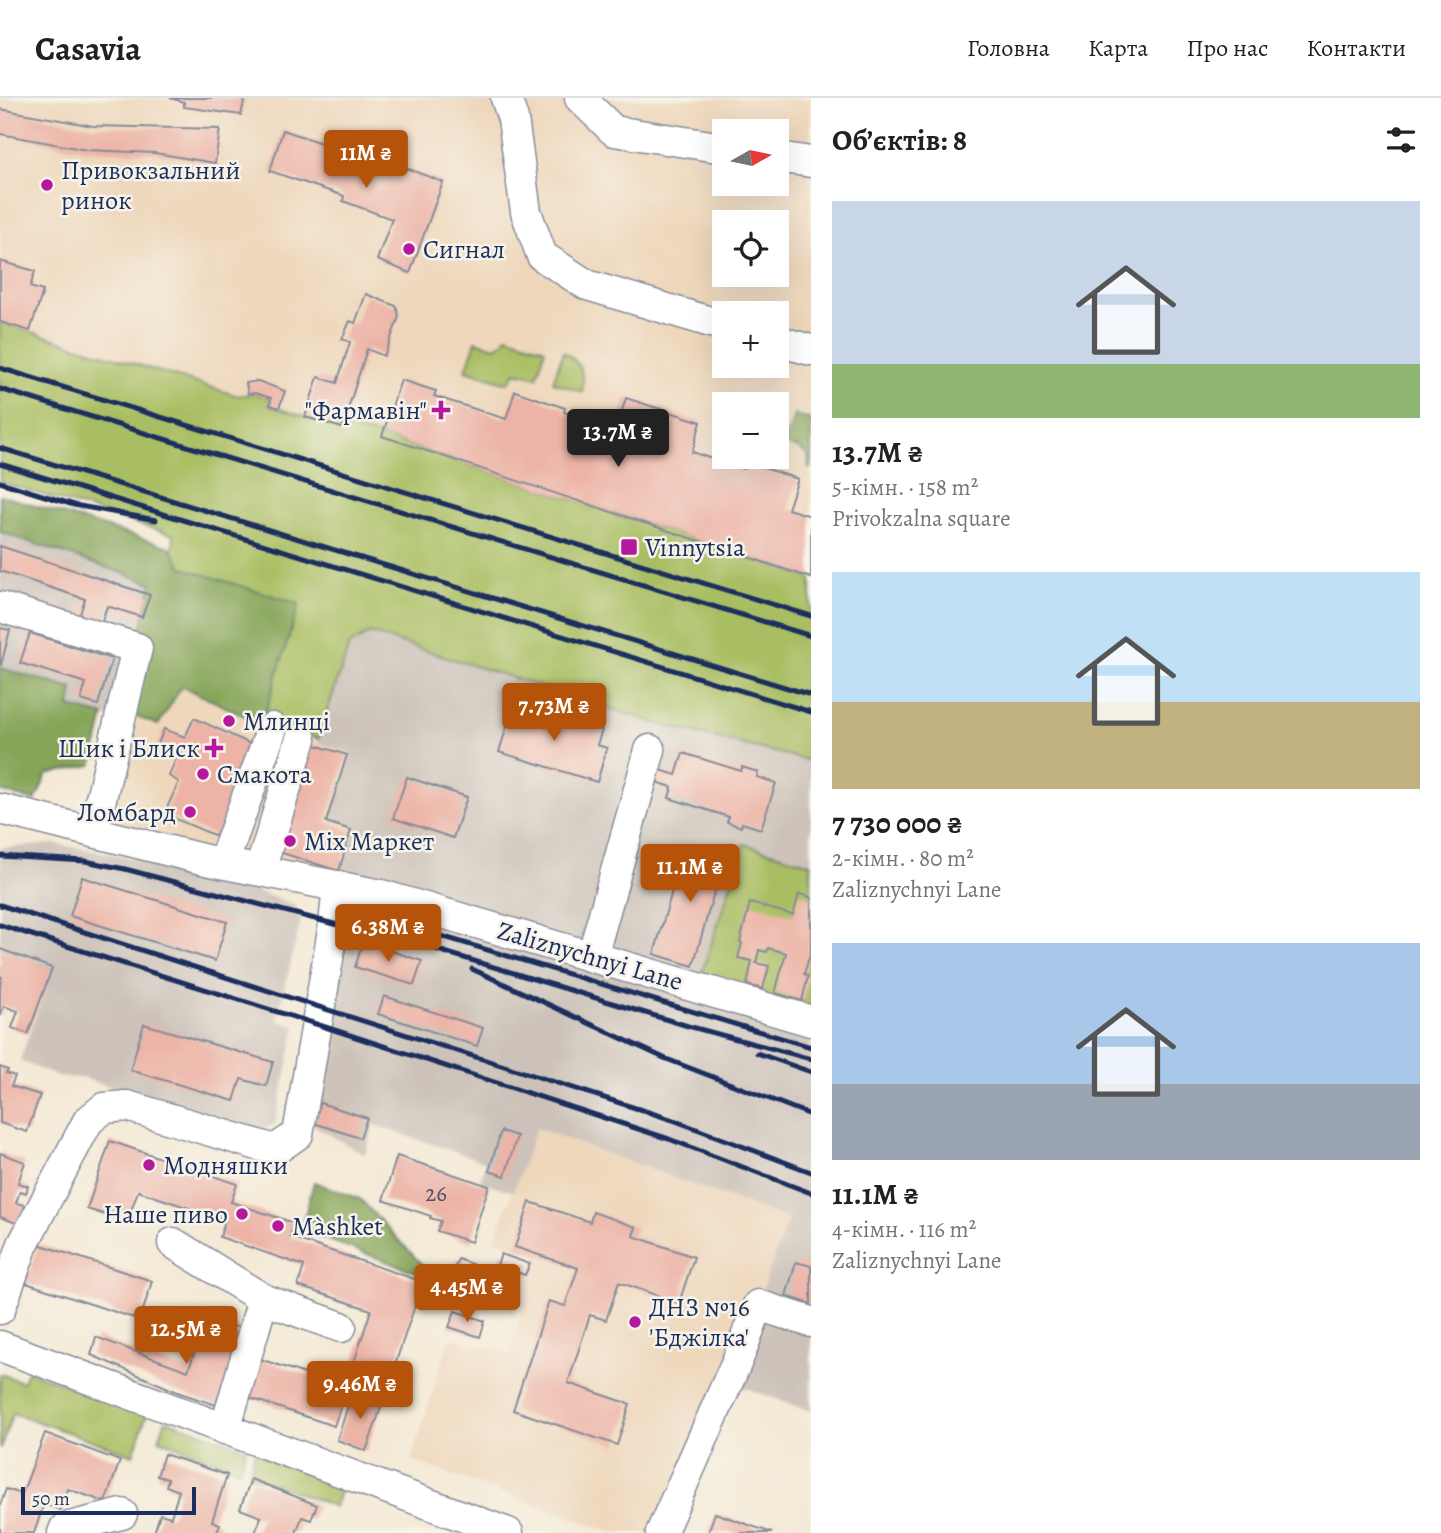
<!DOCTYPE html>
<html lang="uk">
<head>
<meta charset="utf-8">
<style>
	body { margin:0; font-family:Alegreya,serif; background:#f2f2f2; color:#202124; height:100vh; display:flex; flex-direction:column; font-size:26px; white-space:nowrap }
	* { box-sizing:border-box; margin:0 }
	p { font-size:23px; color:#757577 }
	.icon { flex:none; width:38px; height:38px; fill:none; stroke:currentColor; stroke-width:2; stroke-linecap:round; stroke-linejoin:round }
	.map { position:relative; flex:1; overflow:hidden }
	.side { display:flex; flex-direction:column; background:#fff; width:630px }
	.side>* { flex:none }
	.needle { width:46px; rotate:81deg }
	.buttons { position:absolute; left:712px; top:21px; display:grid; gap:14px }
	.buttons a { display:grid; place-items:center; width:77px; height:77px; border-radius:0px; background:#fff; box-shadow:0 7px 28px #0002; font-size:35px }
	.scale { position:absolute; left:21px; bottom:18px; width:175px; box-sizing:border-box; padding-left:7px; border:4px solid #1b2f5e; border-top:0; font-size:19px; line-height:24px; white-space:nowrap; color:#1b2f5e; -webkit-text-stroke:5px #f7f3e8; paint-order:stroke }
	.price { position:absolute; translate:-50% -60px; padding:0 16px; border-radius:7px; background:#b45309; color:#fff; font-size:23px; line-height:46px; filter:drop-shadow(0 2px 4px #0008) }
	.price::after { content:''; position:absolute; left:50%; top:42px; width:21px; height:16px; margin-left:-10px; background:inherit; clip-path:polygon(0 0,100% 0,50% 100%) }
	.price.active { background:#222; color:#fff }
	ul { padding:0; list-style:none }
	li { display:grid; align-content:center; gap:14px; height:371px; padding:0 21px }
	li span { display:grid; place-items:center; height:217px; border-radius:0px; color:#555 }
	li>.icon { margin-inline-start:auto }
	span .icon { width:126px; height:126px; fill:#fffc; stroke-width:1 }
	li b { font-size:30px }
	h2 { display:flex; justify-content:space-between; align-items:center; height:84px; padding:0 21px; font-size:30px }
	header { display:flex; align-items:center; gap:42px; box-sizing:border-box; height:98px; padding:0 35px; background:#fff; border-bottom:2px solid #e0e0e0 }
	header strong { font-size:33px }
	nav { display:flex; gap:38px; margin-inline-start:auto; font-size:24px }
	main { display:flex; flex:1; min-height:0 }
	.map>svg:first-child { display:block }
	.built { fill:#eed7bb; fill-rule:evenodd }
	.industrial { fill:#ccc2b9 }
	.green { fill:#a9be62; stroke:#627660; stroke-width:2 }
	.forest { fill:#86a558; stroke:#506a5b; stroke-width:2 }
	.building { fill:#ecb3a6 }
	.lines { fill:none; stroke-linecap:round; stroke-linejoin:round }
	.minor-casing { stroke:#888c9a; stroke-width:33 }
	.minor { stroke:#fff; stroke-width:30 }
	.rail { stroke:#1b2f5e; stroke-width:5 }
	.poi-dot { fill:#b5179e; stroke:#f7f3e8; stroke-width:2.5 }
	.labels { text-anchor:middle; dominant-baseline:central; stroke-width:5; stroke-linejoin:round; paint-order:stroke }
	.number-label { font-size:23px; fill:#4f5070 }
	.poi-label { font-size:26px; fill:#1b2f5e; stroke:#f7f3e8; text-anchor:start }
	.street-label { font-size:26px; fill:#1b2f5e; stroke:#f7f3e8 }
</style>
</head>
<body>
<header>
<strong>Casavia</strong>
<nav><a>Головна</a><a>Карта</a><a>Про нас</a><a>Контакти</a></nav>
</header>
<main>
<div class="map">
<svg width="811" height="1435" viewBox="0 0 811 1435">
	<rect width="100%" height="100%" fill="#f7f3e8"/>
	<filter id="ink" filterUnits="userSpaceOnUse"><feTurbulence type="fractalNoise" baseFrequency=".0143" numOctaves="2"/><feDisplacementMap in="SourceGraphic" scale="14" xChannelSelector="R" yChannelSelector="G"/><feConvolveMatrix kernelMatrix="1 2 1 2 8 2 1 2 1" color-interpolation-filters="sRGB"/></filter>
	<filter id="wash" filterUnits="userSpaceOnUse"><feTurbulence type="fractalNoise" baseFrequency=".00686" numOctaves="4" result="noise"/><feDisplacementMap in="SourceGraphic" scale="28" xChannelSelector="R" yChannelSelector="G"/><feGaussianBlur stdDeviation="1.57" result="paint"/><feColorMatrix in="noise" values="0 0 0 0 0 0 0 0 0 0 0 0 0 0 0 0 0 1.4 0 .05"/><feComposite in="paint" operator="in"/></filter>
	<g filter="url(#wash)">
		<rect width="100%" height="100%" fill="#f4e9d5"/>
		<g class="built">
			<path d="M0,0h811v495l-477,-152 33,-92 17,6 15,-38 -3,-11 -29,-12 -12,29 -5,-2 -7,18 7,3 -13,41 -19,-6 -13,40 -35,-12 -15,-12 -17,3 -238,-74zM283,32l76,26 2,-4 82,30 -33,90 -33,-12 15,-41 -49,-18 1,-5 -74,-25zM724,33h53v53h-53zM724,124h53v53h-53zM724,215h53v53h-53zM724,306h53v53h-53z"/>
			<path d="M181,588l81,38 89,29 -20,66 24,8 -17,59 -245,-54 29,-121z"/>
			<path d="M535,1030l254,91 -51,140 -77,174h-47l-203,-73 39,-122 60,15 28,-101 -43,-12z"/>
		</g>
		<g class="industrial">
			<path d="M0,434l152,51 -34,137 -49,-13 3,-18 -72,-21z"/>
			<path d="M370,535l293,92 148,36v103l-67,-20 67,177v390l-83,-29 60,-163 -252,-91 -23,64 -33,-11 6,-19 -112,-37 -9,30 -52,-30 -2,-10 45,-212 -14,-31 12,-45 -24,-8 21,-66 -34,-11 32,-96z"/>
			<path d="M56,746l121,22 117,38 7,16 -24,100 19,6 -21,98 -19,8 -173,-54 -24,-1 -39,-16 32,-92 -52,-20v-101z"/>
		</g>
		<g class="green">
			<path d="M0,224l238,74 17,-3 16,5 -1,8 72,22 40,8 429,142v183l-148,-36 -293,-92 -21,13 -31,93 -73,-27 -75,-136 4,-41 -174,-53z"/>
			<path d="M507,238l38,13 -8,28 -21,-5 -8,11 -42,-13 10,-29 19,6 8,-4z"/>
			<path d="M563,254c16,8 23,22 19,40l-29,-10z"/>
			<path d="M744,746l67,20v157l-114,-33z"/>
			<path d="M27,1273l120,42 -14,42 -120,-42 -13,36v-75l23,8z"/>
			<path d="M166,1322l80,28 -7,22 -80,-31z"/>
			<path d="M255,1354l88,30 -8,25 -86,-33z"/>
		</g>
		<g class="forest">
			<path d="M795,317l16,5v48l-3,-1 1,-6 -2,-6 -9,-7 -14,-3z"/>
			<path d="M0,397l170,52 13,21 116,36 -37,120 -80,-38 -24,39 -36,-14 30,-128 -152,-51z"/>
			<path d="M0,570l73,21 -3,18 34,9 -12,49 -45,9 -12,27 -35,-10z"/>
			<path d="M314,1084l46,17 70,74 2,5 -131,-48z"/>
		</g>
		<g id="blocks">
			<g class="building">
				<path d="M170,0h75l-4,17 -57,-8v-5z"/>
				<path d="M0,11l93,17 127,3 -5,34 -60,-10 -68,-3 -87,-16z"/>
				<path d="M283,32l76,26 2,-5 82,31 -33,91 -33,-13 15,-41 -49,-18 1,-5 -74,-25z"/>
				<path d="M0,163l35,10 -5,16 13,4 -13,40 -30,-9z"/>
				<path d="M366,196l30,12 3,11 -15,39 -17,-7 -25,79 -37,-11 13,-40 19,6 13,-41 -8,-3 8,-18 5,2z"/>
				<path d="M401,282l35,11 -2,5 72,23 9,-28 50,17 -1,4 52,17 10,-31 75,24 -9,30 52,17 2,-7 52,17 -10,30 23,7v62l-429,-142z"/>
				<path d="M258,283l27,10 -6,17 -9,-3 1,-7 -16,-5 -7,1 -2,-11z"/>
				<path d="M0,448l150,49 -8,22 -35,-11 -6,18 -22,-7 6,-18 -85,-28z"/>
				<path d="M0,530l10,2 -9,35 -1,-1z"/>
				<path d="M30,535l82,26 -14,46 -17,-5 5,-17 -66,-20z"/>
				<path d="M514,605l88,27 -5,15 10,3 -10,34 -98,-30z"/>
				<path d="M194,620l61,28 -39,90 -52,-22 15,-32 -10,-6 8,-20 -20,-10 7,-17 21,8z"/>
				<path d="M312,646l35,11 -21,67 25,8 -12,41 -60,-19z"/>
				<path d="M683,655l58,18 1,-4 16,5 -1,5 19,6 -15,46 -19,-6 -1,4 -14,-5 2,-5 -60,-19 3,-11 -22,-7 4,-12 22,7z"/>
				<path d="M407,679l60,20 -14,41 -60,-20z"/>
				<path d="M680,747l49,14 -7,24 -5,-1 -24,84 -39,-12 24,-84 -5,-1z"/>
				<path d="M82,779l145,45 -12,39 -145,-45z"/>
				<path d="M799,796l12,3v54l-7,23 4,2 -6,25 -27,-8 11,-40 -18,-5 -1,4 -8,-2 -3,13 13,3 -6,23 -16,-4 5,-24 -14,-3 4,-15 -2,-1 10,-39 43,12z"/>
				<path d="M363,844l59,19 -8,24 -59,-18z"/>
				<path d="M0,851l52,19 -24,66 -16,-6 6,-17 -14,-5 -4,11v-33l2,-7 -2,-1z"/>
				<path d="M384,898l99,32 -6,18 -99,-32z"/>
				<path d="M144,926l129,38 -7,24 -25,-7 -7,22 -104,-31z"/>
				<path d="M0,969l8,3 -2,3 9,3 -4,10 29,9 -13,37 -27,-9z"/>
				<path d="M320,1005l47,15 -7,20 -46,-15z"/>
				<path d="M501,1033l16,5 -12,40 -16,-5z"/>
				<path d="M110,1043l127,43 -6,18 63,21 -4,14 133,45 -38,112 -37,-13 23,-71 -73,-24 6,-20 -84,-29 5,-17 -87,-29 -11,31 -40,-13z"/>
				<path d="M0,1055l25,9 -7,21 10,3 -2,7 -6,-2 -4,12 9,2 -6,19 -19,-7z"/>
				<path d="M397,1058l92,30 -18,56 -34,-11 4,-10 -11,-3 1,-2 -48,-16z"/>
				<path d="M530,1104l60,20 3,-10 43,15 -3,9 61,21 -15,46 -60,-21 -13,38 -16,-5 -22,68 62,21 -13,41 -104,-35 36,-109 16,5 13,-38 -63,-21z"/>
				<path d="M38,1146l114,37 -12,39 -114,-37z"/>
				<path d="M501,1156l29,10 -5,11 -28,-10z"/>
				<path d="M458,1161l51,19 -9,26 -8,-4 -3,9 -19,-7 -2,5 -21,-7 5,-13 -4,-1z"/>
				<path d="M796,1164l15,4v38l-25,-8z"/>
				<path d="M455,1213l30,10 -5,16 -31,-10z"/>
				<path d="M224,1226l23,5 -22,79 -45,-15 -89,-38 5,-18 92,34 13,-38 19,6z"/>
				<path d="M254,1259l93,31 -13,38 -93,-31z"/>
				<path d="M352,1295l31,9 -17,49 -29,-11z"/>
				<path d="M45,1335l75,28 -15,41 -37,-13 -8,21 -16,-6 -10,29h-34v-28l6,-16 16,5z"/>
				<path d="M164,1356l63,21 -15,46 8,3 -3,9h-63l6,-19 11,3 8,-26 -13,-5 2,-7 -11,-3z"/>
				<path d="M251,1381l66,26 -6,15 -9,-3 -6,16h-41l6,-16 -21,-8z"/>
				<path d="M715,1415l57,20h-64z"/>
			</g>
		</g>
	</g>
	<g filter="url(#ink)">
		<use href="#blocks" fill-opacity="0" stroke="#888c9a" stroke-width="2"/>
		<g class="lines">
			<defs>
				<g id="minor">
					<path d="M506,0l7,21 13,93 16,44 45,29 137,41"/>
					<path d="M580,0l34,33 110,17"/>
					<path d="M777,59l34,5"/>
					<path d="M777,243l34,9"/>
					<path d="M0,509l137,41 -44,184"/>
					<path d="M0,711l206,51 175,35 430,126"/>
					<path d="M223,765l49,-135"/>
					<path d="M260,772l41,-131"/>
					<path d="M592,859l58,-207"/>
					<path d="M173,1145l90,56 -38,130"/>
					<path d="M263,1201l78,28"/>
					<path d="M0,1211l23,-65 65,-123 16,-13 23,-2 148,44 23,-16 36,-210 4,-38"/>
					<path d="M0,1248l508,187"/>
					<path d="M63,1435l2,-5 57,-14"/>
					<path d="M661,1435l77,-174 20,-54 53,17"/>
				</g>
			</defs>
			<use href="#minor" class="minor-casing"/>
			<use href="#minor" class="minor"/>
			<g class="rail">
				<path d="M0,270l811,248"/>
				<path d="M0,291l811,247"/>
				<path d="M0,350l811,247"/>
				<path d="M0,366l811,248"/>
				<path d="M0,384l74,23 82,15"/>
				<path d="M0,758l85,5 40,8 209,55 71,16 283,86 123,33"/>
				<path d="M0,807l673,215 138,52"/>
				<path d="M0,827l316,99 353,115 142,54"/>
				<path d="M411,829l400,120"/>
				<path d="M472,871l192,89 147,57"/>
				<path d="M757,955l54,19"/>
			</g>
		</g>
	</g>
	<g class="poi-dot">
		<circle cx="47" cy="87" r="7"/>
		<circle cx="409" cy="151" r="7"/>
		<path d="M437.5 301.5h7v7h7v7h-7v7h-7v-7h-7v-7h7z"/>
		<rect x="620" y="440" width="18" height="18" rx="3.5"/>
		<circle cx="229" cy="623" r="7"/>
		<path d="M210.5 639.5h7v7h7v7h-7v7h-7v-7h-7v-7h7z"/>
		<circle cx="203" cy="676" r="7"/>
		<circle cx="190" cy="714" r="7"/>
		<circle cx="290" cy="743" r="7"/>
		<circle cx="149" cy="1067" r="7"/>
		<circle cx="242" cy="1116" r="7"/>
		<circle cx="278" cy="1128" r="7"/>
		<circle cx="635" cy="1224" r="7"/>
	</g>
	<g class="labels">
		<g class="number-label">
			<text x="436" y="1095">26</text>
		</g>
		<g class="poi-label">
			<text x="61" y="72">Привокзальний<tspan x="61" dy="30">ринок</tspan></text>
			<text x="423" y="151">Сигнал</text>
			<text x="427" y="312" text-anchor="end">"Фармавін"</text>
			<text x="645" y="449">Vinnytsia</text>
			<text x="243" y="623">Млинці</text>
			<text x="200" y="650" text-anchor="end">Шик і Блиск</text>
			<text x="217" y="676">Смакота</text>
			<text x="176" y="714" text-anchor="end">Ломбард</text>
			<text x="304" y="743">Mix Маркет</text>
			<text x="163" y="1067">Модняшки</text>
			<text x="228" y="1116" text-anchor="end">Наше пиво</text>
			<text x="292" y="1128">Màshket</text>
			<text x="649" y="1209">ДНЗ №16<tspan x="649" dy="30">'Бджілка'</tspan></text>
		</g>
		<g class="street-label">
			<text transform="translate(590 858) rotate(16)">Zaliznychnyi Lane</text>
		</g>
	</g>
</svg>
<div class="buttons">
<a><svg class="needle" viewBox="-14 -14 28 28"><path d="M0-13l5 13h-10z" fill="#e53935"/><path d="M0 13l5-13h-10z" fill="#757577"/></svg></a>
<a><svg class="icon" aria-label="locate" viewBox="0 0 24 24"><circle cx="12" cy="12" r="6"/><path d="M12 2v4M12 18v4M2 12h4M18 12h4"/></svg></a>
<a>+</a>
<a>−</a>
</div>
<div class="scale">50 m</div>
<b class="price" style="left:366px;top:92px">11M ₴</b>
<b class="price active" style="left:618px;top:371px">13.7M ₴</b>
<b class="price" style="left:554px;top:645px">7.73M ₴</b>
<b class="price" style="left:690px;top:806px">11.1M ₴</b>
<b class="price" style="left:388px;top:866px">6.38M ₴</b>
<b class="price" style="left:467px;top:1226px">4.45M ₴</b>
<b class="price" style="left:186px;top:1268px">12.5M ₴</b>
<b class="price" style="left:360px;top:1323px">9.46M ₴</b>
</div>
<section class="side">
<h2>Об’єктів: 8<svg class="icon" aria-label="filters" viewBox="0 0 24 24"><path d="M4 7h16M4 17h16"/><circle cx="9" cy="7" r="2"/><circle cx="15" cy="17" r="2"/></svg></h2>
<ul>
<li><span style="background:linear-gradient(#c9d6e8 75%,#8fb573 0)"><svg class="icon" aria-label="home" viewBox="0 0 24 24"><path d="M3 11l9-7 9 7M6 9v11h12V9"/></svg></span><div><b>13.7M ₴</b><p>5-кімн. · 158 m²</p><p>Privokzalna square</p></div></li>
<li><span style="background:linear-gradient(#bfe0f5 60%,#c2b280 0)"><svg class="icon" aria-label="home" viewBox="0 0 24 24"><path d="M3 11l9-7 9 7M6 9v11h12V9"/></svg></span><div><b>7 730 000 ₴</b><p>2-кімн. · 80 m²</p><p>Zaliznychnyi Lane</p></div></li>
<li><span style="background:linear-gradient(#a9c7e8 65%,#9aa5b1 0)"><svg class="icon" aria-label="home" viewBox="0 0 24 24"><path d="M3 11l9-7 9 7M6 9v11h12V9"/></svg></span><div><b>11.1M ₴</b><p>4-кімн. · 116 m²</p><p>Zaliznychnyi Lane</p></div></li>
</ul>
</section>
</main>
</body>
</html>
